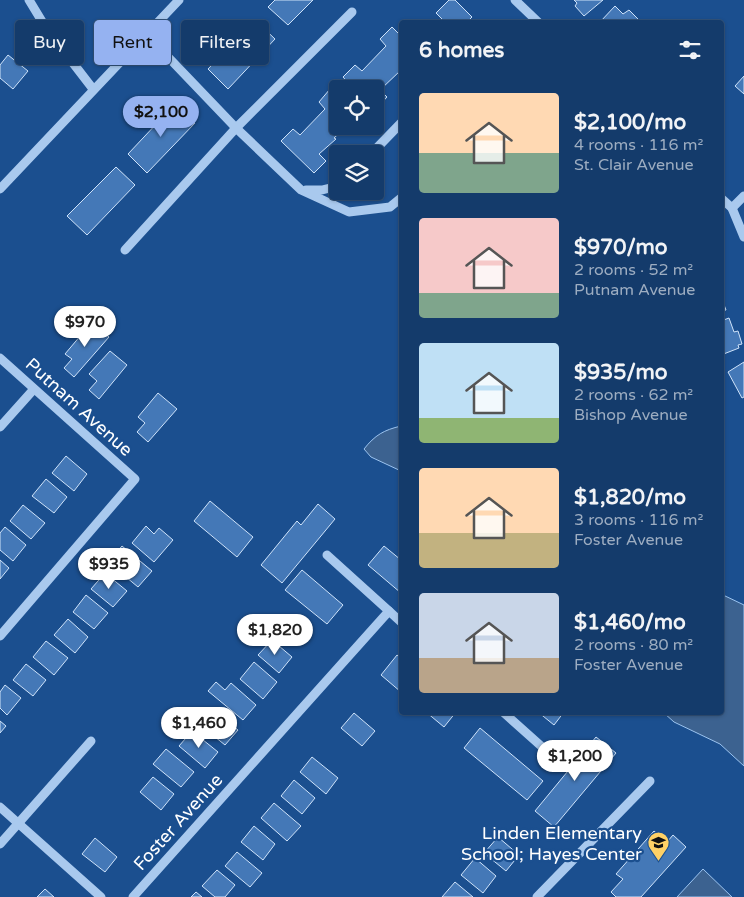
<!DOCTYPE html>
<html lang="en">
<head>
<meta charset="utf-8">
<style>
	body { margin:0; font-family:"Varela Round",sans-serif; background:#1d4271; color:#f1f3f6; height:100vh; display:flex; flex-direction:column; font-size:19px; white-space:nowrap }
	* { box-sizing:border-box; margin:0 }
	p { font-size:16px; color:#9dadc1 }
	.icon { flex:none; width:28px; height:28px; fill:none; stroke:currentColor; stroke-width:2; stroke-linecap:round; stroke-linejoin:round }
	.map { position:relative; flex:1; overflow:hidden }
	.details { position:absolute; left:399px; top:20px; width:325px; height:695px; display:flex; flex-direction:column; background:#143b6b; border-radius:5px; box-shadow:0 1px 4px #0004,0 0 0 1px #33557e }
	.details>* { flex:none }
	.hud { position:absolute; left:15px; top:20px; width:309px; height:45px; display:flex; gap:10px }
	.tools { position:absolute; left:329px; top:80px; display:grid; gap:10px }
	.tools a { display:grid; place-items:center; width:55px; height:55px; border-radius:5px; background:#143b6b; box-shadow:0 1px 4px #0004,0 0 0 1px #33557e; font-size:25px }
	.price { position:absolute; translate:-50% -42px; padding:0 11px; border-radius:18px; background:#fff; color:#222; font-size:16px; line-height:32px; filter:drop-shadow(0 1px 2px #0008) }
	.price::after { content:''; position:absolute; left:50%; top:30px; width:15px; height:11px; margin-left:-8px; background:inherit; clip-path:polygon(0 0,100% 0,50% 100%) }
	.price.selected { background:#95b2f1; color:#111 }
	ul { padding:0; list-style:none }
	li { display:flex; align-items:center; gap:15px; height:125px; padding:0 20px }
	li span { display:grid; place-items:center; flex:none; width:140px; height:100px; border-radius:5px; color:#555 }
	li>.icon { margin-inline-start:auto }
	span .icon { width:60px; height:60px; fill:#fffc; stroke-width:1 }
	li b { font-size:21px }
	h2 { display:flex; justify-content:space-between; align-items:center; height:60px; padding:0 20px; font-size:21px }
	.pill { padding:0 18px; border-radius:5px; background:#143b6b; box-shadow:0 1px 4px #0004,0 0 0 1px #33557e; font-size:18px; line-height:45px }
	.pill.selected { background:#95b2f1; color:#111 }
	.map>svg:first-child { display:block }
	.water { fill:#3c6290; stroke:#9cc4f0 }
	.building { fill:#4478b7; stroke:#cfe3fa }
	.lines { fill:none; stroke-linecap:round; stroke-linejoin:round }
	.minor { stroke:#a9c9ee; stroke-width:9 }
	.labels { text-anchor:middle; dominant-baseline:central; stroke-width:4.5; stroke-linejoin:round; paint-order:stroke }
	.street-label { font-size:18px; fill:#fff; stroke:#1b4f8f }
	.poi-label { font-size:18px; fill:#fff; stroke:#1b4f8f; text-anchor:end }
</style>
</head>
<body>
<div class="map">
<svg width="744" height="897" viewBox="0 0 744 897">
	<rect width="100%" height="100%" fill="#1b4f8f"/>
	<g class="water">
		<path d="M401,426v45l-30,-14 -7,-8c11,-14 20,-19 37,-23z"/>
		<path d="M721,594l23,11v161l-24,-22 -46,-22 -10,-9 57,-1z"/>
		<path d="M703,869l29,28h-55z"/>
	</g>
	<g class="building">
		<path d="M275,0h38l-25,25 -20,-18z"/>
		<path d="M449,0h6l17,17 -5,5h-22l-9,-9z"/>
		<path d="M574,0h29l-19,16 -9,-10 2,-3z"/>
		<path d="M615,6l8,8 6,-4 10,10 -2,2h-37z"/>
		<path d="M255,20l20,19 -47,50 -20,-20z"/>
		<path d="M392,27l9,9v34l-21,20 7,7 -12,13v-21h-21l-11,-12 12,-12 7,6 24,-25 -6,-7z"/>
		<path d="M8,55l20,16 -15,18 -13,-11v-13z"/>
		<path d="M744,76v18l-9,-8z"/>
		<path d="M330,89l8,8v29h21l-8,9 -6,-7 -11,10 2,1 -17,15 7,7 -12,12 -33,-32 12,-12 7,6 25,-26 -6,-7z"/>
		<path d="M175,104l20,19 -48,50 -19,-19z"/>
		<path d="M116,167l19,18 -48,50 -20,-19z"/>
		<path d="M721,297l5,13 -5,1z"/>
		<path d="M729,318l5,14 4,-1 4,13 -4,1 1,3 -18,7v-34z"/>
		<path d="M92,322l17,15 -35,40 -10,-9 8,-9 -7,-5z"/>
		<path d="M110,351l17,14 -28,34 -10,-9 8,-9 -8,-7z"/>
		<path d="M744,362v35l-2,1 -14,-26z"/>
		<path d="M158,393l19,16 -29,33 -11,-10 8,-9 -7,-6z"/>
		<path d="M66,456l21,18 -13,17 -22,-18z"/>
		<path d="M46,479l21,18 -13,16 -22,-17z"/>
		<path d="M210,501l43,36 -16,20 -43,-36z"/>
		<path d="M318,504l17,15 -53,64 -21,-18 36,-44 4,4z"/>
		<path d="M23,505l22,18 -14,16 -21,-18z"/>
		<path d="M146,526l8,8 5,-6 14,12 -19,22 -22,-19z"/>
		<path d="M5,527l21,18 -13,16 -13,-11v-17z"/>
		<path d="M122,546l30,25 -14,16 -30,-25z"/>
		<path d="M384,546l17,14v33l-33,-28z"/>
		<path d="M0,560l9,8 -9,11z"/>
		<path d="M302,570l41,35 -16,19 -42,-34z"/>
		<path d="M105,573l22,18 -14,16 -22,-18z"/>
		<path d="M86,595l22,18 -14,16 -21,-17z"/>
		<path d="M68,619l20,18 -13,16 -21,-18z"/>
		<path d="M272,640l20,17 -13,16 -21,-18z"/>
		<path d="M46,641l22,17 -14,17 -21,-18z"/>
		<path d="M397,655l4,3v34l-20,-17z"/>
		<path d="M254,662l23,20 -14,17 -23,-20z"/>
		<path d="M26,664l20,16 -13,16 -20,-16z"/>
		<path d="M216,682l9,8 6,-7 25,22 -13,15 -35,-29z"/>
		<path d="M5,685l16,13 -14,17 -7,-7v-16z"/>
		<path d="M212,708l26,22 -13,15 -26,-21z"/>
		<path d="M426,712h30l-12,15z"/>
		<path d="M538,712h26l-10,13z"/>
		<path d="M354,713l21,18 -13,15 -21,-18z"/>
		<path d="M0,721l6,5 -6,7z"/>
		<path d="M480,728l63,53 -16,19 -63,-52z"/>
		<path d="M192,731l26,21 -13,16 -26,-22z"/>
		<path d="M596,737l20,16 -62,74 -19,-16z"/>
		<path d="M166,749l28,23 -13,15 -28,-23z"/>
		<path d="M312,757l26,21 -12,16 -26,-22z"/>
		<path d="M153,777l21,17 -13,16 -21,-18z"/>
		<path d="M294,780l21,18 -13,16 -21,-18z"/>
		<path d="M274,803l27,23 -14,15 -26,-23z"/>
		<path d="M254,826l21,18 -12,16 -22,-18z"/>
		<path d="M654,831l13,11 6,-7 13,12 -45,50h-25l-5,-5 12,-13 -7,-5z"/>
		<path d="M498,837l21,18 -13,16 -22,-18z"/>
		<path d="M95,838l22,19 -12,15 -23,-18z"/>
		<path d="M237,852l25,21 -12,14 -25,-21z"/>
		<path d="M475,858l21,18 -13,17 -22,-18z"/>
		<path d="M217,870l18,15 -10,12h-10l-13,-11z"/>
		<path d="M455,882l18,15h-31z"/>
		<path d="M45,889l9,8h-17z"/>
		<path d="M196,892l6,5h-11z"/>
	</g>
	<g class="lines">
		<g class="minor">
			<path d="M29,0l17,28 47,61"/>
			<path d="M515,0l23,22"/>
			<path d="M147,35l89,93 65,62 48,22 41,-5 11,-9"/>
			<path d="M371,154l30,-31"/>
			<path d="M0,189l179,-189"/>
			<path d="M306,190h16l16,-4"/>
			<path d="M721,198l11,10 12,29"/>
			<path d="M732,208l12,-12"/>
			<path d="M125,250l111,-122 116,-116"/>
			<path d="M0,358l135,121 -135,157"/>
			<path d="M0,427l34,-38"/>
			<path d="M327,555l62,56"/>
			<path d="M503,712l47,42"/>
			<path d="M0,807l101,90"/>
			<path d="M0,844l91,-103"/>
			<path d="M133,897l256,-286 12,11"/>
			<path d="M537,897l113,-116"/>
		</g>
	</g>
	<defs>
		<symbol id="school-pin" viewBox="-11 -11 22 30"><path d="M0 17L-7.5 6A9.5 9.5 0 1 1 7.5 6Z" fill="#ffd166" stroke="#1b4f8f"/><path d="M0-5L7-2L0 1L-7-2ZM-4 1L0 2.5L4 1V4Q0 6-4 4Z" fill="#111"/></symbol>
	</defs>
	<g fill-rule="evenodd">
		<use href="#school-pin" x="646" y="830" width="25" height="34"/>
	</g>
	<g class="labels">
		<g class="street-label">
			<text transform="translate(79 407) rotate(42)">Putnam Avenue</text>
			<text transform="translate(178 822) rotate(-48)">Foster Avenue</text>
		</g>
		<g class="poi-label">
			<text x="642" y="833">Linden Elementary<tspan x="642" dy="21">School; Hayes Center</tspan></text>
		</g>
	</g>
</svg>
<div class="tools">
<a><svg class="icon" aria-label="locate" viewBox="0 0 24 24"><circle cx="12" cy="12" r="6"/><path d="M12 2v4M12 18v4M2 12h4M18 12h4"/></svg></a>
<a><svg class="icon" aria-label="layers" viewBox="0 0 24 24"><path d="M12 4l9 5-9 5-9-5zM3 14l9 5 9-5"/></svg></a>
</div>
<b class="price selected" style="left:161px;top:138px">$2,100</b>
<b class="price" style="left:85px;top:348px">$970</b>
<b class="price" style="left:109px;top:590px">$935</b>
<b class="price" style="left:275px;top:656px">$1,820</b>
<b class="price" style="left:199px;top:749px">$1,460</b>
<b class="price" style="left:575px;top:782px">$1,200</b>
<div class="hud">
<a class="pill">Buy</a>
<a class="pill selected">Rent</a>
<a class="pill">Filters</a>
</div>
<section class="details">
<h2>6 homes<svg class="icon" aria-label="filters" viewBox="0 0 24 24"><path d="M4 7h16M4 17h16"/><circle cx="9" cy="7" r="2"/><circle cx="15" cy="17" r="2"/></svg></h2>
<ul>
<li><span style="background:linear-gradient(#ffd9b3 60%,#7fa58c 0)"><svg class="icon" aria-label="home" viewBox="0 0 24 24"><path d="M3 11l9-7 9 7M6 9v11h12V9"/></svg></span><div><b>$2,100/mo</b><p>4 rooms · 116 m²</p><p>St. Clair Avenue</p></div></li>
<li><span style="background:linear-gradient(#f6c9c9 75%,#7fa58c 0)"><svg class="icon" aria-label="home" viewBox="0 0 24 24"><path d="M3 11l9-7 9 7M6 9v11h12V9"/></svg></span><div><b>$970/mo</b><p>2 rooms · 52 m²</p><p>Putnam Avenue</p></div></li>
<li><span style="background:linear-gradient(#bfe0f5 75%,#8fb573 0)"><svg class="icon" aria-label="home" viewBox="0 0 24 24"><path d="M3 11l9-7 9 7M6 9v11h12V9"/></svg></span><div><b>$935/mo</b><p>2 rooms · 62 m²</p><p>Bishop Avenue</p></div></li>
<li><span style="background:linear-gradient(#ffd9b3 65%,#c2b280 0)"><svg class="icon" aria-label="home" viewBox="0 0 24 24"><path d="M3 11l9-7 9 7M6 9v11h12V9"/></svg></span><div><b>$1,820/mo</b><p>3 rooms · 116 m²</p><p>Foster Avenue</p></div></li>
<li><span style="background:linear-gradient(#c9d6e8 65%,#b9a48a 0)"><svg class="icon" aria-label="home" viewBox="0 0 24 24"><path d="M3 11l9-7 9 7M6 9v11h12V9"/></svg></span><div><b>$1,460/mo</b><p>2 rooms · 80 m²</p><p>Foster Avenue</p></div></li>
</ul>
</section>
</div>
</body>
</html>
